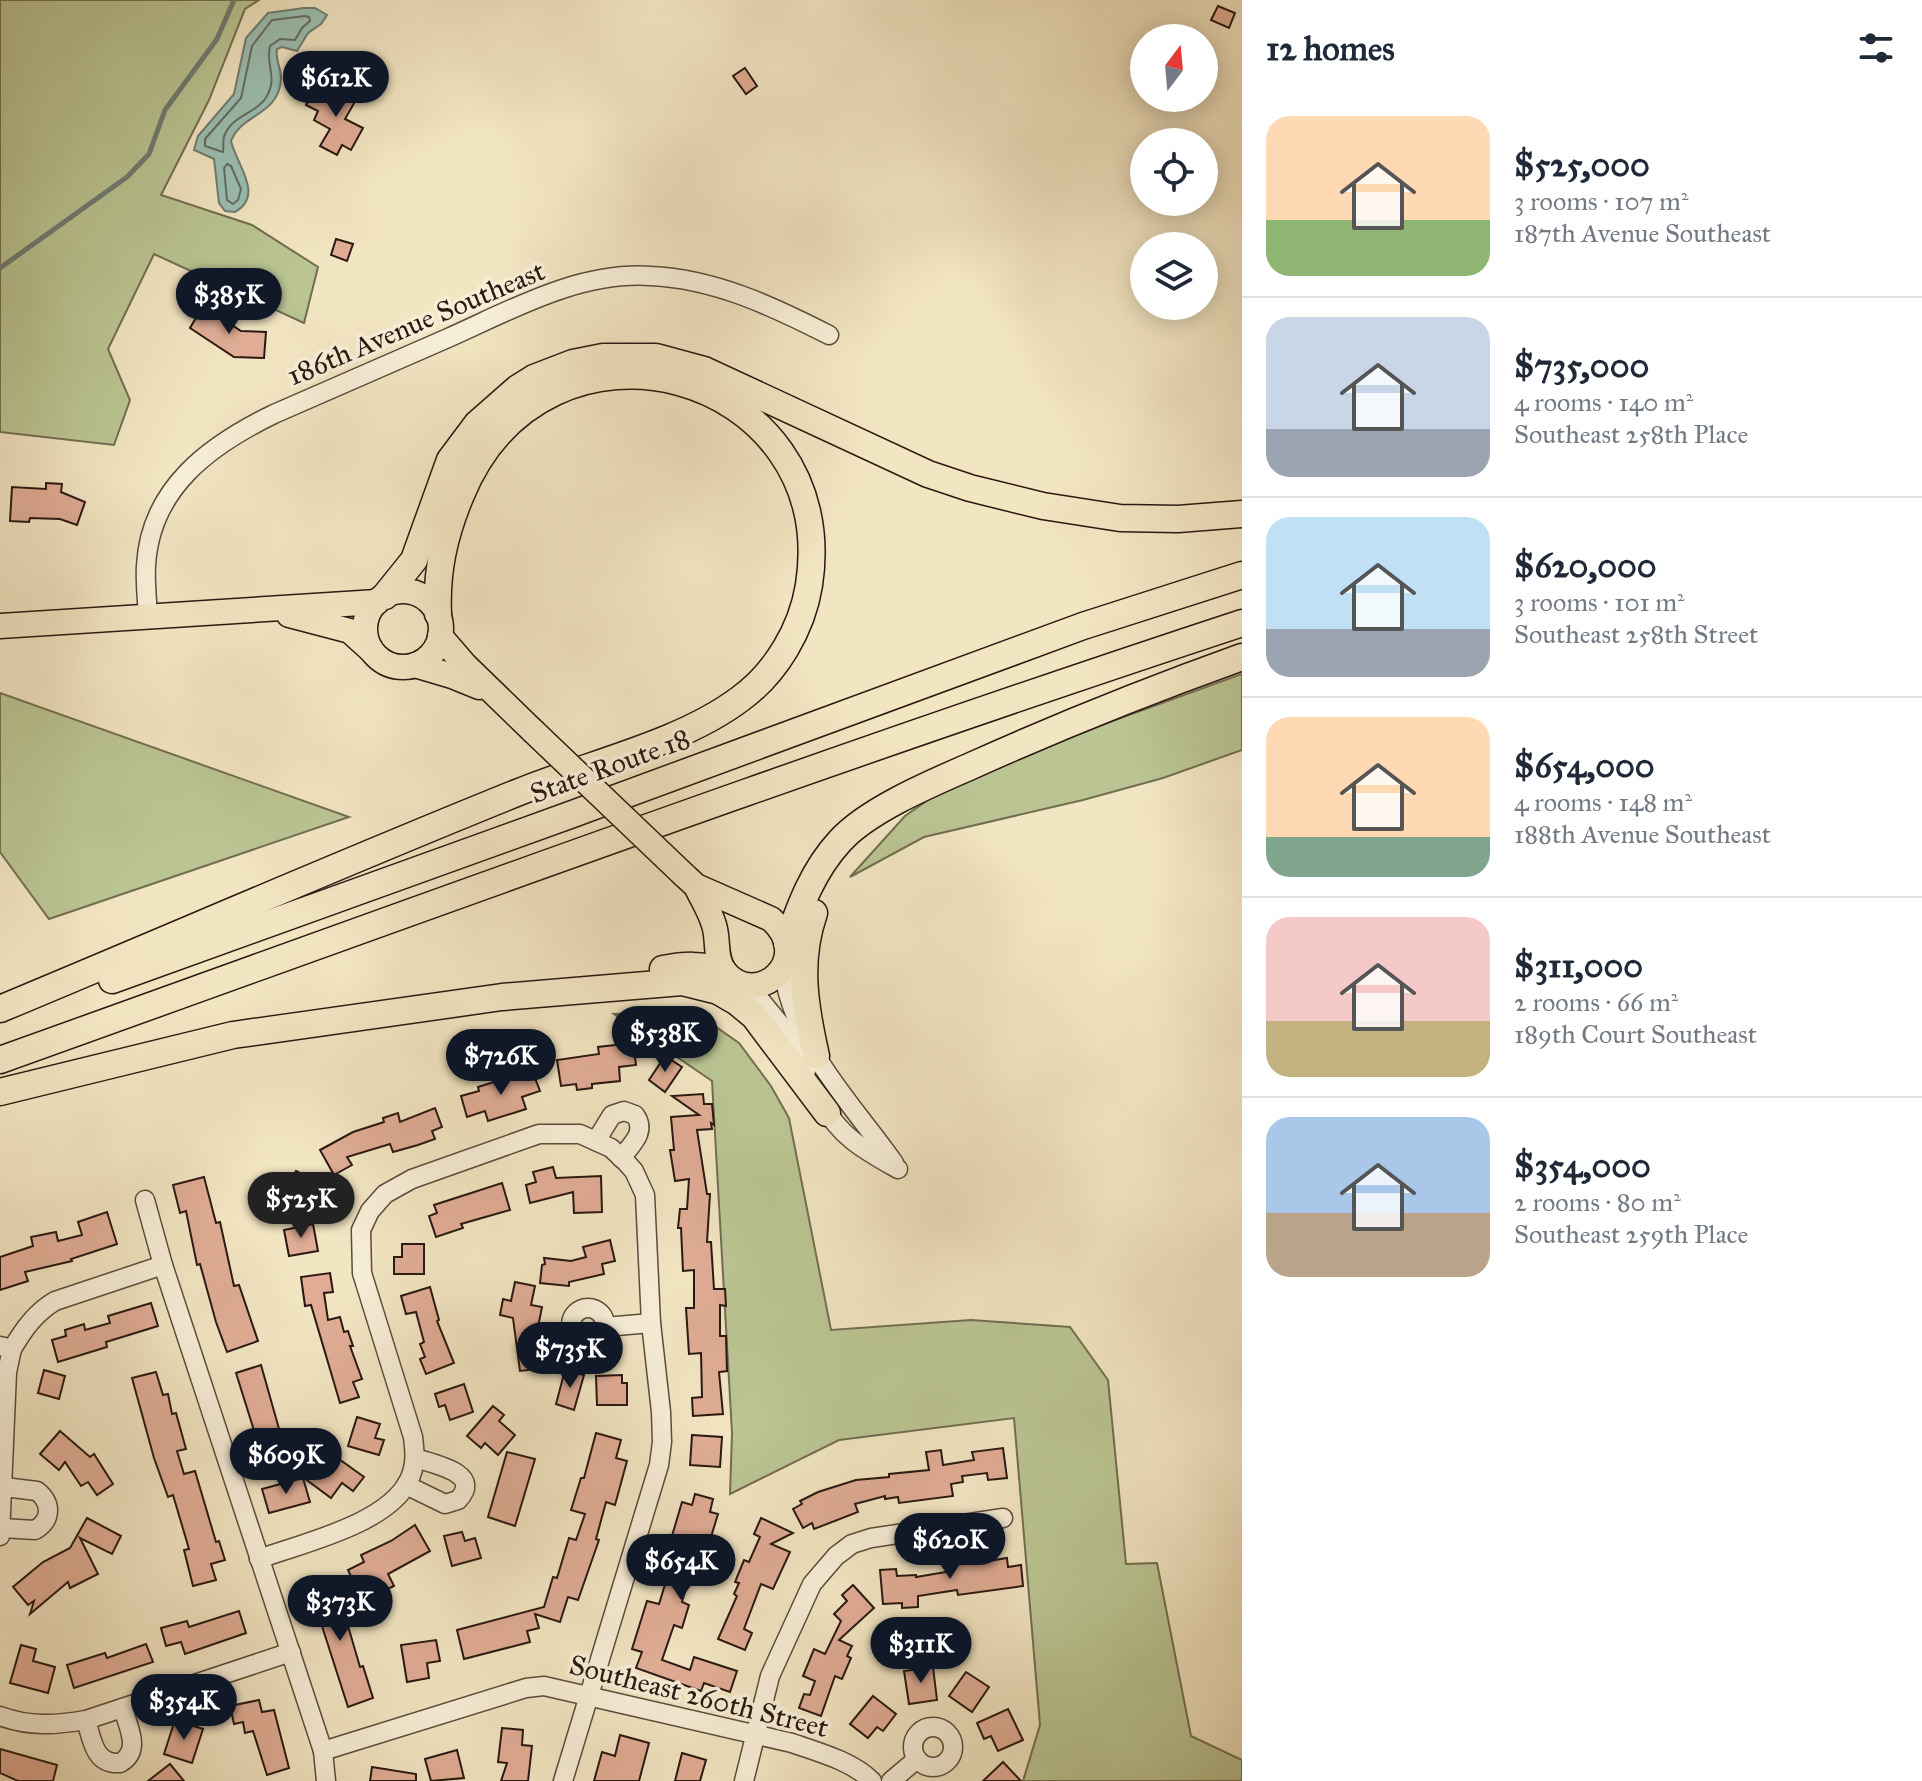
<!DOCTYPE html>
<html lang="en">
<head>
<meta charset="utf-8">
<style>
	body { margin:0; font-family:"IM FELL Great Primer",serif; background:#f2f2f3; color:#1f2937; height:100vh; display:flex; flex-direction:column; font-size:30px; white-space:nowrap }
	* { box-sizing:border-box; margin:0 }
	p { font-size:26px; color:#747a83 }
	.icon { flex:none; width:44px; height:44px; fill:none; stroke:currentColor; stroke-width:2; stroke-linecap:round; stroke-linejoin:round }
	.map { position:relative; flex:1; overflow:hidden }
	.sheet { display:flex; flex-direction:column; background:#fff; width:680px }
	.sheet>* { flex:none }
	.needle { width:52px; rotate:16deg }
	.tools { position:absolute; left:1130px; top:24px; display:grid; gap:16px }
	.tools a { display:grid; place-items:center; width:88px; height:88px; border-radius:50%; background:#fff; box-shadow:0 4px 20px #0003; font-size:40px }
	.price { position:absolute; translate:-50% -68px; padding:0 18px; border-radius:28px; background:#111827; color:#fff; font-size:26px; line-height:52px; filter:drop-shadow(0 2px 4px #0008) }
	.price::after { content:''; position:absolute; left:50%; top:48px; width:24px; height:18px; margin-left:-12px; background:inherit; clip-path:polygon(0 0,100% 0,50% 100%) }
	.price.selected { background:#222; color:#fff }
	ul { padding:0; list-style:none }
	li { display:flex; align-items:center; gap:24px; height:200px; padding:0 24px }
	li+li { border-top:2px solid #e0e1e3 }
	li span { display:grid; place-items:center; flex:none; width:224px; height:160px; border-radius:24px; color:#555 }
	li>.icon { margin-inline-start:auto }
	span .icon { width:96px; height:96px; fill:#fffc; stroke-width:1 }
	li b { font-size:34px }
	h2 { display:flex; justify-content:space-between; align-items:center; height:96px; padding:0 24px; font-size:34px }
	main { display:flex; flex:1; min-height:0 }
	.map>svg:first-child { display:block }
	.green { fill:#bac593; stroke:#726e52; stroke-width:2 }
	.water { fill:#9bbfb2; stroke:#6e7c72; stroke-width:2 }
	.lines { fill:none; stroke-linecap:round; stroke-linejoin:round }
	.shore { stroke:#626c62; stroke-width:2 }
	.stream { stroke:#6e7c72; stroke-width:5 }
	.building { fill:#e0ac95; stroke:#2a1811; stroke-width:2 }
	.minor-casing { stroke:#5c4b3d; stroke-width:21 }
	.major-casing { stroke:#2a1811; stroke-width:27 }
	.highway-casing { stroke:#2a1811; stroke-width:29 }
	.minor { stroke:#f7eed7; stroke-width:18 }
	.major { stroke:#f2e5c2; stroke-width:24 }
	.highway { stroke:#f2e5c2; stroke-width:26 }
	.major-bridge-casing { stroke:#2a1811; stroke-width:27; stroke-linecap:butt }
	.major-bridge { stroke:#f2e5c2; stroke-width:24 }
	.labels { text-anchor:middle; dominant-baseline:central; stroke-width:7; stroke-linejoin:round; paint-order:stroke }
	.street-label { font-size:28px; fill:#2a1811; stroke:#f7eed7 }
</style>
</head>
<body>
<main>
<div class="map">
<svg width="1242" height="1781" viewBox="0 0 1242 1781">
	<rect width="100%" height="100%" fill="#f2e5c2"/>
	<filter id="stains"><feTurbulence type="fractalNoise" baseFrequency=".0025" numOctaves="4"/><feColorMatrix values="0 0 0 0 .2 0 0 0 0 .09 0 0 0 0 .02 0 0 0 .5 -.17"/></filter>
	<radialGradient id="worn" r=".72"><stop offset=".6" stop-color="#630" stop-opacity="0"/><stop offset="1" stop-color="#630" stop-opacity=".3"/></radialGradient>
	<g class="green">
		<path d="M0,0h259l-14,9 -36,91 -48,95 91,30 66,42 -14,56 -150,-69 -46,95 22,51 -16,45 -114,-13z"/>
		<path d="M1242,674v76l-79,28 -80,22 -159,37 -74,40 55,-61 43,-30 71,-31z"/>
		<path d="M0,693l349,124 -300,102 -49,-67z"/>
		<path d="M696,1013l43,30 32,43 18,32 42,212 140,-10 99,7 38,53 18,184 31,-1 34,173 51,24v21h-219l17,-56 -26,-307 -175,22 -109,54 2,-61 -20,-352 -98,-67z"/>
	</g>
	<path class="water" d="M304,8h11l12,7 -6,9 -13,9 -11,18 -15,-4 -5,2c-2,11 5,21 4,31 -3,36 -39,33 -50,61 5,23 34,54 4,71l-10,-1 -6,-8 -5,-44 -20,-9 4,-14 36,-42 12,-56 22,-25z"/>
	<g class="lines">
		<g class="shore">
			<path d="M305,16l4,1 1,4 -8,7 -7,12 -15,-1 -10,7c-5,19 8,30 -3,50 -9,17 -33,18 -42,38 -3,6 -1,12 -2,18l-18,-6v-7l36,-41 11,-52 20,-26z"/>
			<path d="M227,164l4,2 10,23 -3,11 -5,4 -6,-4 -3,-32z"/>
		</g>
		<path class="stream" d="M0,268l127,-91 22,-23 16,-44 52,-71 17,-39"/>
	</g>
	<g class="building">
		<path d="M1218,6l17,7 -6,15 -18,-8z"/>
		<path d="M745,68l12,18 -11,8 -13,-18z"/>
		<path d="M333,85l24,13 -12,21 18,9 -12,22 -9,-5 -5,10 -17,-9 10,-17 -16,-9 4,-9 -12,-6 8,-15 12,7z"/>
		<path d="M336,239l17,5 -6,17 -16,-6z"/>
		<path d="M203,306l38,25 25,1 -2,26 -30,-1 -44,-29z"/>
		<path d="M46,483l16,1 -1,8 24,10 -8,23 -17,-6 -30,-1 -1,4 -19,-1 2,-34 34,2z"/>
		<path d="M633,1043l3,22 -17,2 1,14 -28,3v4l-15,2 -1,-6 -15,2 -4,-26 42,-6 -1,-7z"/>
		<path d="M665,1056l17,11 -17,25 -16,-12z"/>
		<path d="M533,1073l7,18 -18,6 4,12 -38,12 -3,-10 -18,6 -6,-21 18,-5 -1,-4 35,-11 1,3z"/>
		<path d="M703,1094l1,10h8l2,21 -3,-2 1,6 -15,1 10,64h3l-3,48h4l3,47h11l1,17 -6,-1v31h6l1,35 -8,1 4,42 -30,2 -1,-18 10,-1 -1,-44 -12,1 -3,-46h8v-38l-11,1 -2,-43h-3l2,-19h7l2,-30 -14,2 -5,-31h4l-3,-33 28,-2 -27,-19z"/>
		<path d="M435,1108l7,19 -10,4 3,8 -17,6 -25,7 -3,-8 -43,13 5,8 -18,10 -14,-25 33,-18 31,-10 -1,-4 15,-5 2,9z"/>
		<path d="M553,1167l3,11 45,-2 1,36 -28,1 -1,-21 -43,11 -4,-18 10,-3 -3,-10z"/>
		<path d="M296,1171l25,13 -14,27 -25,-14z"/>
		<path d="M204,1177l12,46 4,-1 14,64 5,-1 19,56 -31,11 -11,-30 -16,-58 -3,1 -11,-54 -6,2 -7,-28z"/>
		<path d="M502,1183l8,27 -49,14 2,4 -27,9 -7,-21 8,-3 -3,-8z"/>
		<path d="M107,1212l10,32 -46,15 1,2 -47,11 3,9 -28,9v-33l33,-11 -2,-9 25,-5 2,9 24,-6 -4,-13z"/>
		<path d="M313,1224l5,27 -29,5 -5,-26z"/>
		<path d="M610,1240l5,21 -13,3 2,10 -35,8v4l-29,-3 2,-18 3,-1 -1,-6 27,3 15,-4 -3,-10z"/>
		<path d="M402,1244h22v30h-30v-17h8z"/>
		<path d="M330,1273l3,19 -9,1 4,27 12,-3 4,15 4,-1 5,15h-3l12,33 -9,3 6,15 -19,6 -29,-98 -6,1 -4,-29z"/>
		<path d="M515,1282l20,4 -4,19 11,2 -3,15 6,46 -25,3 -7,-53 -13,-3 3,-16 8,2z"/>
		<path d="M430,1287l9,33 -2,1 17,42 -28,11 -6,-15 5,-2 -5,-13 4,-2 -8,-30 -10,2 -5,-18z"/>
		<path d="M151,1303l7,23 -52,16 1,5 -49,15 -6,-22 14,-4 -1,-6 19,-6 1,6 25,-7 -2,-7z"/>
		<path d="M261,1365l24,85 -23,6 -26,-83z"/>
		<path d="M44,1370l21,6 -6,23 -21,-6z"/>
		<path d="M565,1370l19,5 -10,35 -18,-6z"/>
		<path d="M156,1372l7,23 5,-1 4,20 4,-1 10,36 -9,2 7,23 11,-3 21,71 3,-1 6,19 -14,4 5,16 -23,6 -9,-36 5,-1 -16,-54 -5,2 -14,-39 -22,-80z"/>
		<path d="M622,1375v8h5v22h-30l-1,-29z"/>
		<path d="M464,1384l9,28 -23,8 -5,-15 -6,2 -4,-13z"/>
		<path d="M493,1406l11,9 -5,6 16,14 -17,20 -13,-12 -4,5 -14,-12z"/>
		<path d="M357,1417l23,7 -5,14 9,2 -5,15 -31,-9z"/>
		<path d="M60,1431l30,26 4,-3 19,30 -16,11 -9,-13 -7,4 -16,-24 -6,8 -19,-16z"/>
		<path d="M596,1433l25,7 -5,18 11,3 -12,44 -9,-3 -10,37 3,1 -21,60 -10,-3 -8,25 -25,-8 4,14 -12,3 3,11 -66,17 -7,-29 87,-23 9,-30 4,1 12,-40 7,2 9,-26 -14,-4 10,-32h3z"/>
		<path d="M692,1435l30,2 -2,30 -30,-2z"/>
		<path d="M1003,1448l4,30 -19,2 -1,-7 -25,3 1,6 -12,2 2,12 -54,7 -1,-6 -13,2v-3l-30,8 3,8 -44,17 -2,-6 -9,5 -10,-19 9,-5 -2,-3 18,-9 38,-12 33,-3v-3l40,-4 -3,-18 15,-2 2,15 31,-5 -2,-8z"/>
		<path d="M507,1452l28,7 -20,67 -27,-9z"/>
		<path d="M332,1454l32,23 -11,14 -11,-8 -11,15 -27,-20 12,-3z"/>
		<path d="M303,1478l7,24 -41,11 -7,-24z"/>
		<path d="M695,1494l18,5 -3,13 8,2 -18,59 -9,-2 -9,31 7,3 -7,23 -8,-3 -12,35 28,10 4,-13 43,14 -7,21 -26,-9 -3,8 -65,-23 6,-16 -10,-3 15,-48 12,3 12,-39 -7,-2 18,-61 10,3z"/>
		<path d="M87,1518l34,18 -9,18 -32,-16 18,36 -28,14 -2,-6 -38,32 4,-13 -6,4 -15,-18 30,-25 27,-14z"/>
		<path d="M761,1518l32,15 -22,11 19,8 -17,37 -12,-5 -17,45 8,4 -7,17 -27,-11 19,-43 -3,-2 5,-11 -4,-1 9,-22 5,2 11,-25 -6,-3z"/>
		<path d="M415,1525l15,26 -42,23 6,12 -32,15 -14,-31 16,-8 -3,-7 30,-14z"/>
		<path d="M462,1532l3,9 10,-3 6,20 -29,8 -8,-30z"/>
		<path d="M968,1554l1,10 38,-6 1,9 13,-2 2,21 -65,9 -1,-5 -39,6v11l-16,1v-5l-19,1 -3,-34 16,-1 1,7 19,-1v2l36,-6 -2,-14z"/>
		<path d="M335,1578l9,50 4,-2 12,41 3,-1 10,32 -25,9 -28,-87h-2l-7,-38z"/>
		<path d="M853,1585l21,23 -35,32 13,6 -5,10 4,2 -9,21 -7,-3 -14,40 -22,-8 5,-14 6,1 5,-14 -12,-5 11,-27 11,5 16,-33 -7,-7 13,-13 -5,-6z"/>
		<path d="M239,1611l7,22 -61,21 -4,-12 -15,4 -5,-18 26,-7 2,6z"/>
		<path d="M436,1640l4,21 -13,2 2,15 -22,4 -6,-37z"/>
		<path d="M146,1644l7,18 -79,26 -7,-23 38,-12 2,5z"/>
		<path d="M21,1645l15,4 -3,12 22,6 -7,26 -38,-10z"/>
		<path d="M933,1667l4,33 -28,4 -5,-33z"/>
		<path d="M966,1672l23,15 -17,25 -23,-16z"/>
		<path d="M873,1696l23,18 -13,17 -6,-4 -9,11 -18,-14z"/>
		<path d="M259,1700l3,12 12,-2 15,58 -22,7 -14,-44 -8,2 -2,-11 -9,2 -4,-18z"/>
		<path d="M1008,1709l15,31 -25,11 -7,-15 -7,3 -7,-16z"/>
		<path d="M175,1720l28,9 -11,34 -28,-9z"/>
		<path d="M502,1728l21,2 -1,15 10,1 -4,35h-27l6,-18 -9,-1z"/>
		<path d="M620,1735l29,8 -10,38h-45l8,-29 13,4z"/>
		<path d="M0,1749l57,16 -4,16h-35l-18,-8z"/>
		<path d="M457,1750l7,28 -33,3 -6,-22z"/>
		<path d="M682,1753l24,7 -6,21h-25z"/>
		<path d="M1003,1762l18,19h-38z"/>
		<path d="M170,1764l14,17h-36z"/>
		<path d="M372,1767l44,7v7h-46z"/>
	</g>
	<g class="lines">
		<defs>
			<g id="minor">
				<path d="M148,616c-1,-17 -3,-34 -2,-50 4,-78 64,-121 128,-152 58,-25 116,-51 174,-76 63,-28 131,-67 203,-62 64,3 121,30 178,59"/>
				<path d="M783,971c13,78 67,130 111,192"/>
				<path d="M748,985l36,44 22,42"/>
				<path d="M823,1104c16,33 45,48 75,65"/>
				<path d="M596,1141l16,-26 12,-4 11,4c12,17 -3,29 -14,43"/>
				<path d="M145,1200l18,65 160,486 3,30"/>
				<circle cx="588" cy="1325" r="17"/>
				<path d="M605,1327l46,-4"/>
				<path d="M0,1346l12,3c12,-20 23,-36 43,-48l108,-36"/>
				<path d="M406,1485l39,19 13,-4c26,-27 -25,-36 -43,-42"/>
				<path d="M2,1528l33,2c17,-10 17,-27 2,-39l-33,-4"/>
				<path d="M0,1536l7,-164 5,-23"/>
				<path d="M259,1559c44,-16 129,-35 150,-79 7,-14 6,-28 4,-43l-51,-164 -1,-43 9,-19 15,-17 27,-15 127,-45h41l31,14 15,14 8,9 11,24 6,128 10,89 1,30 -3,23 -96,316"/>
				<path d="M0,1716c30,11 56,9 86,4l205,-68"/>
				<path d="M86,1720c6,19 8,45 34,43 22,-12 8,-36 3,-55"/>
				<circle cx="933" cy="1747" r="20"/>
				<path d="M323,1751l203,-63 18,-2 248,57c26,9 60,18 80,38"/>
				<path d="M744,1781l26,-105 42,-92 24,-28 16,-12 19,-6 132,-20"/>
				<path d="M891,1781l26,-22"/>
			</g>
			<g id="major">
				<circle cx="403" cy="629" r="38"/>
				<path d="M289,615l61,16 21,19"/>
				<path d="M0,626l377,-24"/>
				<path d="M440,636l25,29 68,66"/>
				<path d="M415,665l37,11 27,11"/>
				<path d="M684,875l12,11 75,33c45,41 -15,91 -46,53 -11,-13 -6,-32 -11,-47 -4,-14 -12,-26 -18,-39"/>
			</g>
			<g id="highway">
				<path d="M385,596l29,-36 36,-100 27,-36 41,-36 16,-10 39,-15 30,-6h53l48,13 224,104 42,14 73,18 77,12 58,1 64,-5"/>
				<path d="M814,913c-17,49 -9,94 2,143"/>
				<path d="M787,943c13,-37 26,-73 53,-102 28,-31 92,-58 131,-75 89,-40 179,-76 271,-109"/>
				<path d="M663,969c21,-4 39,-5 60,2"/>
				<path d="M112,980l458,-165 513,-189 159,-51"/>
				<path d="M0,1009c173,-72 345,-147 519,-217 69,-28 161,-48 221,-93 36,-26 62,-70 69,-114 33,-214 -264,-298 -349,-88 -16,39 -24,75 -22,117"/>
				<path d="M0,1060c413,-148 825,-300 1242,-437"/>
				<path d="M0,1092l233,-57 269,-38 180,-15 36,9 19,11 17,14 73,97"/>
			</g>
		</defs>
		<use href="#minor" class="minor-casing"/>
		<use href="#major" class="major-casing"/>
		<use href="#highway" class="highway-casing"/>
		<use href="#minor" class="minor"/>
		<use href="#major" class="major"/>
		<use href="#highway" class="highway"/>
		<defs>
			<path id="major-bridge" d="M533,731l151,144"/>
		</defs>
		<use href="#major-bridge" class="major-bridge-casing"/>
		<use href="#major-bridge" class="major-bridge"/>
	</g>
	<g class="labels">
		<g class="street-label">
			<text transform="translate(416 323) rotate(-23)">186th Avenue Southeast</text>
			<text transform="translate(610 766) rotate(-20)">State Route 18</text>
			<text transform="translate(699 1696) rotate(14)">Southeast 260th Street</text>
		</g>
	</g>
	<rect width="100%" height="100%" filter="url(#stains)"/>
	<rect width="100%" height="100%" fill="url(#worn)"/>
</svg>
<div class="tools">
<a><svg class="needle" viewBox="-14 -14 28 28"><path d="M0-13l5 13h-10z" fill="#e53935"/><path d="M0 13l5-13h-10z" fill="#747a83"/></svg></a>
<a><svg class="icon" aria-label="locate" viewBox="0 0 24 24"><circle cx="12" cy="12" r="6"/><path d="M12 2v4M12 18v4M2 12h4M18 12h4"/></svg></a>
<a><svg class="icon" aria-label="layers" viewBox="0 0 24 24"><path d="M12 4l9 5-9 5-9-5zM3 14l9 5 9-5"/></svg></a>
</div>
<b class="price" style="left:336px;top:119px">$612K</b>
<b class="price" style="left:229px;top:336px">$385K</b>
<b class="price" style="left:665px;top:1074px">$538K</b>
<b class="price" style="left:501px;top:1097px">$726K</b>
<b class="price selected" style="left:301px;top:1240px">$525K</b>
<b class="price" style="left:570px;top:1390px">$735K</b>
<b class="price" style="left:286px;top:1496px">$609K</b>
<b class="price" style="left:950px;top:1581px">$620K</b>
<b class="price" style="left:681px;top:1602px">$654K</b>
<b class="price" style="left:340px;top:1643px">$373K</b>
<b class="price" style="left:921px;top:1685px">$311K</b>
<b class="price" style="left:184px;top:1742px">$354K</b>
</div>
<section class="sheet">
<h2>12 homes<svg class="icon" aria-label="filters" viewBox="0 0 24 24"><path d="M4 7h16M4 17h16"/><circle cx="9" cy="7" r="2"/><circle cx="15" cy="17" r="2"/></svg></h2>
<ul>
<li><span style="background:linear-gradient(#ffd9b3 65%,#8fb573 0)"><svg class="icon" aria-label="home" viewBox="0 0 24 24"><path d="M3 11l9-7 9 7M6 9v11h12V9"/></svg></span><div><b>$525,000</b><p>3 rooms · 107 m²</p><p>187th Avenue Southeast</p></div></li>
<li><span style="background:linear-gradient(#c9d6e8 70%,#9aa5b1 0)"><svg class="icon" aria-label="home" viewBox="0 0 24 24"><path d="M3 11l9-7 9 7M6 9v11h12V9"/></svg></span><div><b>$735,000</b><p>4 rooms · 140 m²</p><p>Southeast 258th Place</p></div></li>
<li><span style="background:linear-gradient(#bfe0f5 70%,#9aa5b1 0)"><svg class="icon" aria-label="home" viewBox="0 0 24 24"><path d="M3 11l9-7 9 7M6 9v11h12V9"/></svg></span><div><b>$620,000</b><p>3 rooms · 101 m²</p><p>Southeast 258th Street</p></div></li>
<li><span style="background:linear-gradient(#ffd9b3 75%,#7fa58c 0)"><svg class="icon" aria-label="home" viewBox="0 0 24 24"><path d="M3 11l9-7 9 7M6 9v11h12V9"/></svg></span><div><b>$654,000</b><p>4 rooms · 148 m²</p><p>188th Avenue Southeast</p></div></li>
<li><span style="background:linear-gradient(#f6c9c9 65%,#c2b280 0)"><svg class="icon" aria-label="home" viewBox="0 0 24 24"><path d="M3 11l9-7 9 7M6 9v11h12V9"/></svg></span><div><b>$311,000</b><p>2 rooms · 66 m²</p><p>189th Court Southeast</p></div></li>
<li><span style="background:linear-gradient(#a9c7e8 60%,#b9a48a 0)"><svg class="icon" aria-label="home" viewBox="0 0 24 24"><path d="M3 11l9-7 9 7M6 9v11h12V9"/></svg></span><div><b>$354,000</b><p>2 rooms · 80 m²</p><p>Southeast 259th Place</p></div></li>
</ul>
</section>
</main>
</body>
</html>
